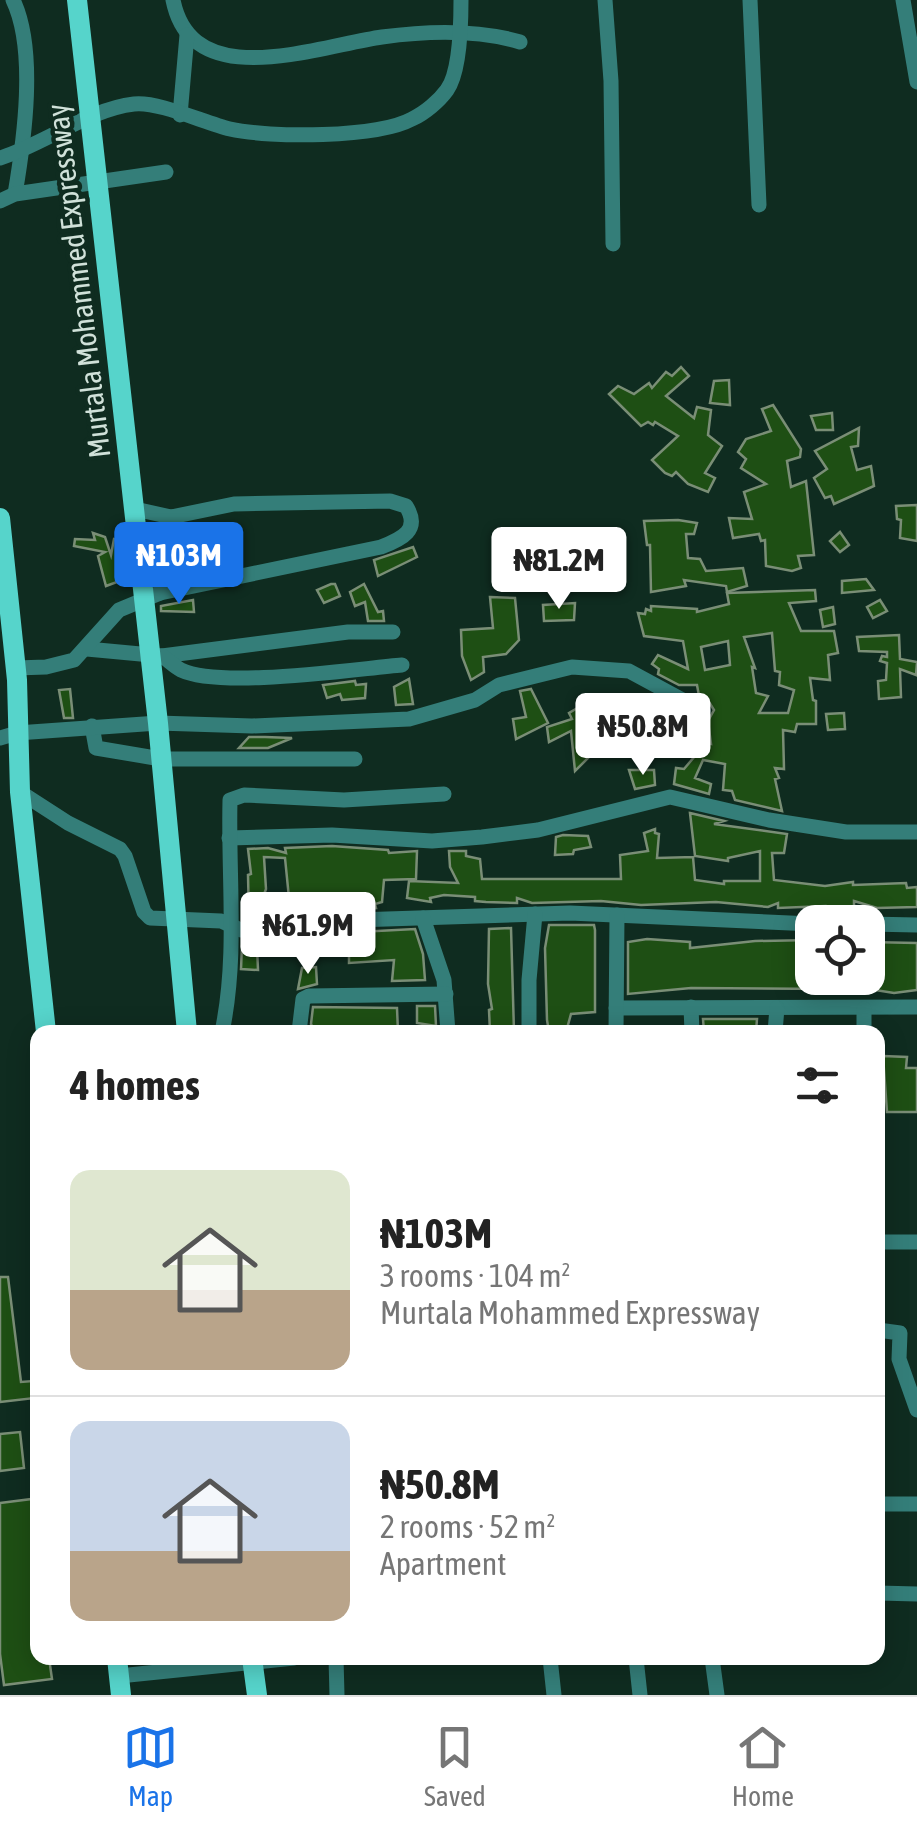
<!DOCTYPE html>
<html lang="en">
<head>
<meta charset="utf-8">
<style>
	body { margin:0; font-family:"Asap Condensed",sans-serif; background:#f6f6f6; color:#222; height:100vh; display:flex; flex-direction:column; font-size:38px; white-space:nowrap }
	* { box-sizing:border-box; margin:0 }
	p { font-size:32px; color:#767676 }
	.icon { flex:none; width:55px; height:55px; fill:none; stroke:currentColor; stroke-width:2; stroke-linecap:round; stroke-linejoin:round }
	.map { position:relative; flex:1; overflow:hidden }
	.panel { position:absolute; left:30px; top:1025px; width:855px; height:640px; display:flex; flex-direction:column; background:#fff; border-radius:20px; box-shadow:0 5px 25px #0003 }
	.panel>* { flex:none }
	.tools { position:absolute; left:795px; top:905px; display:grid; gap:20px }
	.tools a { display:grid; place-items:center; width:90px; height:90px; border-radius:20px; background:#fff; box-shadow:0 5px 25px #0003; font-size:50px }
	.price { position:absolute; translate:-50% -85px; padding:0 22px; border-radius:10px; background:#fff; color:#222; font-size:32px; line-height:65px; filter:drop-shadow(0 2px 5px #0008) }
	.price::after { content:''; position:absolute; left:50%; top:60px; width:30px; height:22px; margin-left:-15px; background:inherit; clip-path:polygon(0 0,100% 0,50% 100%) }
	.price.current { background:#1a73e8; color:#fff }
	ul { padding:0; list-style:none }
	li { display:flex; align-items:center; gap:30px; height:250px; padding:0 40px }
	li+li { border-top:2px solid #e0e0e0 }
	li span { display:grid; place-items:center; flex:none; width:280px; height:200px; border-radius:20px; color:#555 }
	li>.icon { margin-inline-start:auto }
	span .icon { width:120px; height:120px; fill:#fffc; stroke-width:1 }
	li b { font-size:42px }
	h2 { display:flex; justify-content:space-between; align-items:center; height:120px; padding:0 40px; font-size:42px }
	.tab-bar { display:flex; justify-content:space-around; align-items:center; height:140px; border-top:2px solid #e0e0e0; background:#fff; font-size:28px; color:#767676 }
	.tab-bar a { display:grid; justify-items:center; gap:5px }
	.tab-bar .current { color:#1a73e8 }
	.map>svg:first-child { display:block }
	.building { fill:#1e4f14; stroke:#7a8e76; stroke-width:2.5; fill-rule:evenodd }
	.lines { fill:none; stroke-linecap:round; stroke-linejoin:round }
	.minor { stroke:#347e79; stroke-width:15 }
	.major { stroke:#56d4cb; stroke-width:20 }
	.labels { text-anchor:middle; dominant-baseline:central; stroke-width:9; stroke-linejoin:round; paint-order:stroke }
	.street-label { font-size:30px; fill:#d0e1d9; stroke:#0f2c20 }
</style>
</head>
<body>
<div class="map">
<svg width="917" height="1695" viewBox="0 0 917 1695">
	<rect width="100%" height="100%" fill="#0f2c20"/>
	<g class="building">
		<path d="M681,367l8,9 -23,20 28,22 3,-11 14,3 -3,25 14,11 -17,27 10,5 -7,14 -20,-8 -12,-12 -4,4 -7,-3 -13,-13 26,-24 -23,-14 -2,3 -5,-3 -7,4 -32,-32 9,-8 16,8 15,-11 3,5 14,-16 6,4z"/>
		<path d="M729,380l1,25 -20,-2 4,-22z"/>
		<path d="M773,405l28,44 -1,8 -13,4 4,26 15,-6 8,74 -16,1 3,12 -9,3 -26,-5 -1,-26 -4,1 -2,-7 -26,4 -4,-20 23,1 -8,-27 22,-8 -25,-16 5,-9 -8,-7 8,-13 25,-8 -9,-22z"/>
		<path d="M832,413l1,17h-17l-5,-14z"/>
		<path d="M859,428l-1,18 -7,1 6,23 14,-4 3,20 -40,18 -3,-8 -6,2 -11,-20 13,-9 -12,-18z"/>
		<path d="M917,505v36l-17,-3 1,-18 -4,-1 -1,-13z"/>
		<path d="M678,520l19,3 -3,11h-8l2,24 12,1 6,12 37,-3 4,18 -20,6 -1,-6 -42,-6 2,6 -35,6 -1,-47h-3l-3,-24z"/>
		<path d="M840,532l9,13 -9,7 -10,-11z"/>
		<path d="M93,533l12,4 6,18 3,-16 10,3 4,36 -22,8 -8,-30 7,-4 -31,-6 1,-7 20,1z"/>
		<path d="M574,538v6h6l1,41 -12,-1 -5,-34 -23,-2v-6z"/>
		<path d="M413,547l4,10 -39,19 -4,-16z"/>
		<path d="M866,579l8,11 -32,3v-12z"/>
		<path d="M331,584h4l5,12 -16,7 -7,-13z"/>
		<path d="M364,584l14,28 5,-1 1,10h-16l-3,-19 -10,4 -5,-14z"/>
		<path d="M815,590l1,11 -27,2 12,28h33l4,22 -10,2 2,25 -20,-2 3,22 3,1v23h-19l-2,8 -12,-2 1,39 -9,-1 4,10 -4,1 7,32 -47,-11 -3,-9 -9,-1 2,-26 -22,-4 -8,18 16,6 -2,10 -35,-10 2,-16 8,1 22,-26 5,1 -3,-23 6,-11 -5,-8 -10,-6 -2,-11h-18l-21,-11 1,-5 -7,-5 6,-9 30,14 -5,-28 -39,-5 -6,-23 7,1 1,-5 5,2v-5l46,3v3l32,-8 -2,-11zM772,633l3,38 5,1 -1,13 15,5 -6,23h-29l9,-17 -12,-3 -4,-26 3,1 -11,-31zM728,641l2,24 -25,5 -4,-23z"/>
		<path d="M490,597l25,1 4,42 -13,14 -23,3 1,15 -13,8 -9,-24 -1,-26 32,-2z"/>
		<path d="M193,600l1,12 -33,-1v-5z"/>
		<path d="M880,600l7,11 -14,7 -6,-11z"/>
		<path d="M575,603l-1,17 -30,1 -1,-16z"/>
		<path d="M833,607l2,17 -12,3 -3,-17z"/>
		<path d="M899,635l1,24 17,3 -1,13 -16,-6 1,28 -22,2 -1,-18 8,-1 1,-17 -7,-2 2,-5 5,1v-5l-28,-1 -2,-14z"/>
		<path d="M409,679l4,25 -17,1 -2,-18z"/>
		<path d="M355,681l1,4 10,-1 -1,14 -23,2 -2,-6 -13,4 -4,-13z"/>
		<path d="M70,689l3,29h-9l-5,-28z"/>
		<path d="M531,689l17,34 -32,16 -3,-20 13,-2 -6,-26z"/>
		<path d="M588,702v15l12,20v9l-25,25 -4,-40 -22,11 -2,-15 25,-8 -3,-6z"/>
		<path d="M844,713l1,16 -17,1 -2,-16z"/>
		<path d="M249,737h16l27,1 -24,10h-29z"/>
		<path d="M629,770h25l1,15 -20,4z"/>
		<path d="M690,813l34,8 -10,3 73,10 -3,19h-12l2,27 51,6 28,-4v3l53,-2 1,5 10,-1v20l-40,1 -23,-7v8l-11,1 -17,-4 -48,2v-5l-10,4 -52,-5 -75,3 -40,-4 -69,2 -15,-5v5l-31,-1 -11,-1v-4l-31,-2 -14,3 1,4 -24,-4 2,-17 49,2 -8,-16 -1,-16h17v5l14,3 2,20h139l-1,-24 28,-4 -4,-18 11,-4v4l4,1 -2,24 36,-1 2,23 29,4v-3h36v-30l-32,7v3l-33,-5z"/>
		<path d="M563,835l25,1 3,11 -17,3 -1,4 -18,1 1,-18z"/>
		<path d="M332,846l56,4 1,3 28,-2 -1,28 -32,1 -2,22 -7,2 1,4 -28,2 -1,-12 -26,15 -27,3 -5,-18 -4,-40 -21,-1 2,32 -6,16h5l-1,14h-15l-1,-44 3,-1 -3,-25 20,-1 18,5 -1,-5z"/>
		<path d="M549,925h45l1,5v82l-24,2 -5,18h-17l-2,-12 -2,-72z"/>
		<path d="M511,928l3,104h-24l-1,-22 3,-1 -4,-25 1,-55z"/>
		<path d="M415,929l8,25 2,26 -33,1 2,-21 -45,3v-17l-9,1 -1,-14z"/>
		<path d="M647,939l43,3v6l65,-7 57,-1v38h56v-36l49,1v47l-23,3 -25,-4 1,3h-26l-15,-3 -138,-1 -63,6v-52z"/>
		<path d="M242,946l15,1 1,23 -17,-1z"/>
		<path d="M316,967l1,17 -19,5 4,-21z"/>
		<path d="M417,1006h18l1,20 -19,-3z"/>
		<path d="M313,1007l84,1 1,24h-83l-4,-8z"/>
		<path d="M703,1019h54l-1,13h-52z"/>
		<path d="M883,1056l24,1 -1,11h11v44h-30z"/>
		<path d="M0,1277h8l13,105 12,-1 2,17 -35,4z"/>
		<path d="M20,1432l4,36 -24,3v-37z"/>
		<path d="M32,1499l6,47v112h11l3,21 -48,6 -4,-31v-151z"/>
	</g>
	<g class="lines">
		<g class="minor">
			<path d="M13,0c24,50 11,141 2,194"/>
			<path d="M173,0c19,95 145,46 209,37 44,-6 94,-8 138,5"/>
			<path d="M605,0l6,81 2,163"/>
			<path d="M750,0l9,205"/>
			<path d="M903,0l14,82"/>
			<path d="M180,115l7,-80"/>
			<path d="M0,158c43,-13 89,-49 134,-54 24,-3 71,19 96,25 40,9 147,9 182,-10 13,-6 27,-18 35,-29 13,-18 14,-68 14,-90"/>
			<path d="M0,201l15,-7 151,-22"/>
			<path d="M160,593l11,-76"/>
			<path d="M87,649l75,7 186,-24h45"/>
			<path d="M162,656c6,4 13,11 19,14 40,19 173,-1 221,-5"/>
			<path d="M16,668l30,-1 28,-7 45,-50 41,-17 221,-46c21,-8 40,-17 25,-41l-16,-5 -156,3 -63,13 -36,-8"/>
			<path d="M92,726l4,22 65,11h194"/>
			<path d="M0,738l17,-5 141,-10 94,3 157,-7 66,-19 24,-15 73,-18 57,4 74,40"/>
			<path d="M20,792l48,31 52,26 5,7 19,56 6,6 71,3 20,9 18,1 97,-11 214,-7 242,11"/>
			<path d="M229,838l103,-3 100,6 50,-4 56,-7 132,-33 99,23 77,12h71"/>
			<path d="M423,918l21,62 4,52"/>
			<path d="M868,924l49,1"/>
			<path d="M691,1007l1,25"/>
			<path d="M616,1008l301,-1"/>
			<path d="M222,1032c16,-76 6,-154 8,-232l14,-5 100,5 100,-6"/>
			<path d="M299,1032l4,-33 6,-3 137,-2"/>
			<path d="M529,1032v-52l6,-66"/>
			<path d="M616,1032l1,-117"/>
			<path d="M775,1032l2,-24"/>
			<path d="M864,1032v-23"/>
			<path d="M878,1242h39"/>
			<path d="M878,1330l22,3 -1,26 18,51"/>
			<path d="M878,1504h39"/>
			<path d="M878,1593l39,1"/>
			<path d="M336,1658l1,37"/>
			<path d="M550,1658l4,37"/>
			<path d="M636,1658l4,37"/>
			<path d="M712,1658l5,37"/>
			<path d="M119,1676l175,-18"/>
		</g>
		<g class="major">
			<path d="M77,0l81,723 29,309"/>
			<path d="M0,518l17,162 3,112 26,240"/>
			<path d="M117,1658l4,37"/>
			<path d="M252,1658l5,37"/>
		</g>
	</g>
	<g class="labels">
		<g class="street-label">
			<text transform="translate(78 281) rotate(-97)">Murtala Mohammed Expressway</text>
		</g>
	</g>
</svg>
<div class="tools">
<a><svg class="icon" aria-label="locate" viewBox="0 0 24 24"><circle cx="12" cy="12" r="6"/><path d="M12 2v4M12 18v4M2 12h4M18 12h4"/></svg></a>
</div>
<b class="price current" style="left:179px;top:607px">₦103M</b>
<b class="price" style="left:559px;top:612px">₦81.2M</b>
<b class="price" style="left:643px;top:778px">₦50.8M</b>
<b class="price" style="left:308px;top:977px">₦61.9M</b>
<section class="panel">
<h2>4 homes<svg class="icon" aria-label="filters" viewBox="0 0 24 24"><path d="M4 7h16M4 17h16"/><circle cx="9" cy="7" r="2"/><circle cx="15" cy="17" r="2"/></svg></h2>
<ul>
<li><span style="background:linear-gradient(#dfe7d0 60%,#b9a48a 0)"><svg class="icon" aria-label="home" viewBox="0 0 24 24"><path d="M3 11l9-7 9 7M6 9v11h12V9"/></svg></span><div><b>₦103M</b><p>3 rooms · 104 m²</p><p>Murtala Mohammed Expressway</p></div></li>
<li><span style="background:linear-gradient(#c9d6e8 65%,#b9a48a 0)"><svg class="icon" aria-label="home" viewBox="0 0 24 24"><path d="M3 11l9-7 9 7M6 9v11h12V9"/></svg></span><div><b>₦50.8M</b><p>2 rooms · 52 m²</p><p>Apartment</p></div></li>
</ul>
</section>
</div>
<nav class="tab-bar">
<a class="current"><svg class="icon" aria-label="map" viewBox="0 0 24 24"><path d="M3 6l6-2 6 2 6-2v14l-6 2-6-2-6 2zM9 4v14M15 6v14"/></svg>Map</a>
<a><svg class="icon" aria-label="saved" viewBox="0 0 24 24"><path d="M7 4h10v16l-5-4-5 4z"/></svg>Saved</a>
<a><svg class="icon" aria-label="home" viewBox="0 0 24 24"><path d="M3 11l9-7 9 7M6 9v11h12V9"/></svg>Home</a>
</nav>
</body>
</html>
